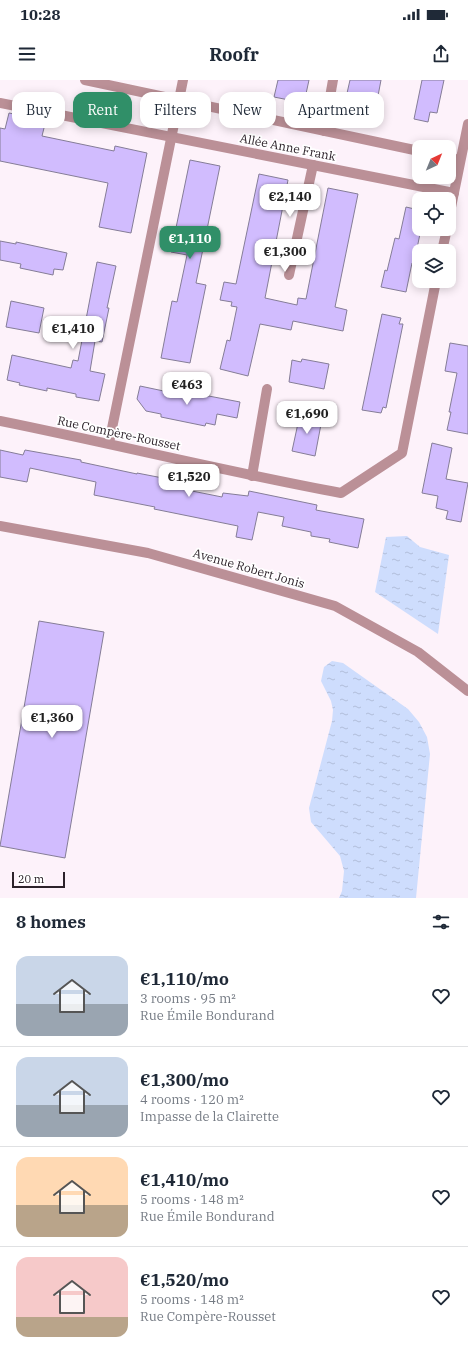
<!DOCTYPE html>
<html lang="en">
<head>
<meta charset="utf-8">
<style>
	body { margin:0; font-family:"IBM Plex Serif",serif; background:#f6f6f7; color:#1f2937; height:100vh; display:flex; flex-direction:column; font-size:15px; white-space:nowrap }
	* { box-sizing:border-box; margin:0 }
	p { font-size:13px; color:#747a83 }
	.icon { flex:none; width:22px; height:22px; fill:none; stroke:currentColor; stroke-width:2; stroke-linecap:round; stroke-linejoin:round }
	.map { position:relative; height:818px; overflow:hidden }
	.drawer { display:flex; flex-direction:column; background:#fff; flex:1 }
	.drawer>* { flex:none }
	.top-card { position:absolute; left:12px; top:12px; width:444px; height:36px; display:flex; gap:8px }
	.needle { width:26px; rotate:43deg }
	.buttons { position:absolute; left:412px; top:60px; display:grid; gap:8px }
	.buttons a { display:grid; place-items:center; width:44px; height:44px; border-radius:8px; background:#fff; box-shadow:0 2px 10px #0003; font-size:20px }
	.scale { position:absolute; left:12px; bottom:10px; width:53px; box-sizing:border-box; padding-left:4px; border:2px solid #2c222a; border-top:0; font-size:11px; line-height:14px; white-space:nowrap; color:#2c222a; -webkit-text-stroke:3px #fff; paint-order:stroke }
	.price { position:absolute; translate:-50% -34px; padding:0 9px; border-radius:8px; background:#fff; color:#222; font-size:13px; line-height:26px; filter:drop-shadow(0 1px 2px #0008) }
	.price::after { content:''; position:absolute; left:50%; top:24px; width:12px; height:9px; margin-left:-6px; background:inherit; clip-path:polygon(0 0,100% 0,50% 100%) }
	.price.current { background:#308f68; color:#fff }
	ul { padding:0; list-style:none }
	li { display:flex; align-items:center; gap:12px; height:100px; padding:0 16px }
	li+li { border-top:1px solid #e0e1e3 }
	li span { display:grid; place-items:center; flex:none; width:112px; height:80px; border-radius:12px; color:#555 }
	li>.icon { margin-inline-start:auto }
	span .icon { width:48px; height:48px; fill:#fffc; stroke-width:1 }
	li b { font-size:17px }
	h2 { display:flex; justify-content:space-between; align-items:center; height:48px; padding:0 16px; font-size:17px }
	.pill { padding:0 14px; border-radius:12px; background:#fff; box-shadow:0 2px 10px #0003; font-size:14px; line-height:36px }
	.pill.current { background:#308f68; color:#fff }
	.status { display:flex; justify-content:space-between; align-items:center; height:28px; padding:0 20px; background:#fff; direction:ltr }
	.status svg { height:11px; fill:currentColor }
	header { display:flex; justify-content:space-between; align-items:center; height:52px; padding:0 16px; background:#fff; font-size:18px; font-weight:700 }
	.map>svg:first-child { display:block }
	.water { fill:url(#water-ripples) }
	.building { fill:#d1bcfe; stroke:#857d97 }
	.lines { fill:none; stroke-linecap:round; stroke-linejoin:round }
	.minor { stroke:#bb9097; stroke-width:10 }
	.labels { text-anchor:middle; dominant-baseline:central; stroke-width:3.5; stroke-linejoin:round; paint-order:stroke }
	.street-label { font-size:12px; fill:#2c222a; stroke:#fff }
</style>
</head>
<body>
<div class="status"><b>10:28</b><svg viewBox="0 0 49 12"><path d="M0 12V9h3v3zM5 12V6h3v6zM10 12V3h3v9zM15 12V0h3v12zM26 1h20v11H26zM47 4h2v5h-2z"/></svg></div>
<header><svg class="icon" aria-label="menu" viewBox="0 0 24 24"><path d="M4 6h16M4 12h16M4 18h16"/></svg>Roofr<svg class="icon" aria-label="share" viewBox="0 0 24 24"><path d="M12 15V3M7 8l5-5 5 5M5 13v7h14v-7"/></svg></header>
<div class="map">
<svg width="468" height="818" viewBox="0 0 468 818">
	<defs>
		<pattern id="water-ripples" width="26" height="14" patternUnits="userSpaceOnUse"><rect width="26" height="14" fill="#ceddfd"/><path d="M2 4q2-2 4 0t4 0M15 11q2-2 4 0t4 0" fill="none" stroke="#b1bdd9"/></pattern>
	</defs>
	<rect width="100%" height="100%" fill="#fdf2fa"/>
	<g class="water">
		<path d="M407,456l13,11 29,8 -11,79 -63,-42 11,-55z"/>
		<path d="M332,581l11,2 65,46 11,13 8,15 3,17 -14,144h-77l3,-7 2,-20 -4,-15 -29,-34 -2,-14 23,-87 1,-11 -2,-9 -10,-20 3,-14z"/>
	</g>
	<g class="building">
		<path d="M278,0h31l-5,23 -30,-6z"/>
		<path d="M350,0h31l-7,37 -31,-6z"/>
		<path d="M422,0h22l-7,33 -7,-1 -2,10 -14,-3z"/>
		<path d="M9,33l37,7 -4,16 72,15 1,-5 32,7 -16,80 -32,-6 9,-44 -108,-22v-33l5,1z"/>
		<path d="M190,80l30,6 -24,117 10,2 -16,78 -29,-5 11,-57 5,1 10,-47 -16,-3z"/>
		<path d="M259,94l29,6 -23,118 32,7 1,-7 8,1 22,-111 30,6 -23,113 12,3 -4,21 -50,-10 -2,9 -31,-6 -12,52 -28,-7 7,-29 3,1 7,-34 -6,-1 1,-4 -12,-2 4,-18 12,2z"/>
		<path d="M406,127l13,3v19h2l-7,34h-2l-6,29 -25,-5 4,-17 2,1 8,-33 4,1z"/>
		<path d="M0,161l16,3v-2l51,11 -4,17 -9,-1 -1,6 -33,-7 1,-4 -21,-4z"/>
		<path d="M97,182l19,4 -9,42h2l-7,34 -7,-1 -5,30 15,3 -6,27 -23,-4v-3l-29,-6v3l-28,-6 1,-2 -13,-3 5,-25 59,13 2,-8 5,1z"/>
		<path d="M11,221l33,7 -5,25 -33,-6z"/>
		<path d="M382,234l19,4 -2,6h4l-17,84 -3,-1 -2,6 -19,-3z"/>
		<path d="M450,263l18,3v88l-21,-4 4,-18h-2l8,-39 -12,-2z"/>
		<path d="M302,279l27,5 -5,25 -35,-7 3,-22 9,2z"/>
		<path d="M140,306l52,11 1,-4 47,9 -3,16 -20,-4 -2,11 -9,-2 -1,3 -44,-9v-3l-15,-3 -9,-12z"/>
		<path d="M300,334l22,5 -7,37 -23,-5z"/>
		<path d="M432,363l20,5 -6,31 22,4 -7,39 -15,-3 2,-8 -12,-3 2,-12 -16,-3z"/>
		<path d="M0,370l23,5 2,-5 56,10v2l56,12v-1l36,7 -1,7 50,10 1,-4 25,3 1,-5 68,14 -1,5 48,9 -6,29 -29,-6 1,-3 -19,-3v-4l-29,-6 2,-9 -26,-5 -6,28 -16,-3 2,-11 -84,-17 1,-2 -61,-12 2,-13 -66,-14 -3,14 -27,-5z"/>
		<path d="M39,541l65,11 -39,226 -65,-12z"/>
	</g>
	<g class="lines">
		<g class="minor">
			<path d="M85,0l334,71"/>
			<path d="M0,23l454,90"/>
			<path d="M324,51l9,-51"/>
			<path d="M449,78l11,2"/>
			<path d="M449,137l19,-93"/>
			<path d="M442,171l5,-22"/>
			<path d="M289,195l24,-110"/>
			<path d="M0,341c114,23 227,51 341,72l61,-40 34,-172"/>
			<path d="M109,363l74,-363"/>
			<path d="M252,396l15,-87"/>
			<path d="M0,446l148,27 187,53 83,46 50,39"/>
		</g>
	</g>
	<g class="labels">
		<g class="street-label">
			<text transform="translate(288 67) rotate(11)">Allée Anne Frank</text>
			<text transform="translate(119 353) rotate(12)">Rue Compère-Rousset</text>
			<text transform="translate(249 488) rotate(16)">Avenue Robert Jonis</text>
		</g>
	</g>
</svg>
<div class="buttons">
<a><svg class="needle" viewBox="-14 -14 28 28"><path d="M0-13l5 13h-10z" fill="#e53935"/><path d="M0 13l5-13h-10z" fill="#747a83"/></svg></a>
<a><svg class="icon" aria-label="locate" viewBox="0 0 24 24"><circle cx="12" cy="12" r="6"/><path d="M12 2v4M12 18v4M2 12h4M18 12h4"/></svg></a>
<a><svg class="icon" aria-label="layers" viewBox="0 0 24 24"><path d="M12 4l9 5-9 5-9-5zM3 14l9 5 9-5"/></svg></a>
</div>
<div class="scale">20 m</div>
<b class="price" style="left:290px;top:138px">€2,140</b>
<b class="price current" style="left:190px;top:180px">€1,110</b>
<b class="price" style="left:285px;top:193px">€1,300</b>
<b class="price" style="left:73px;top:270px">€1,410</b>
<b class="price" style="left:187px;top:326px">€463</b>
<b class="price" style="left:307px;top:355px">€1,690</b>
<b class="price" style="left:189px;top:418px">€1,520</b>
<b class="price" style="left:52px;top:659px">€1,360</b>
<div class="top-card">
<a class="pill">Buy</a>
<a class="pill current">Rent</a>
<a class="pill">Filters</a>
<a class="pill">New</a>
<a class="pill">Apartment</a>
</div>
</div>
<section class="drawer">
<h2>8 homes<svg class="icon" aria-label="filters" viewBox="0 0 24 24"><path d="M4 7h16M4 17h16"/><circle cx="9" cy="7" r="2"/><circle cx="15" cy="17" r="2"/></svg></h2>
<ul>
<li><span style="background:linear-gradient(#c9d6e8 60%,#9aa5b1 0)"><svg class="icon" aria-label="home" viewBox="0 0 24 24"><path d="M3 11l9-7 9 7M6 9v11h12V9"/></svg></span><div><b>€1,110/mo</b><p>3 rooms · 95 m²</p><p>Rue Émile Bondurand</p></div><svg class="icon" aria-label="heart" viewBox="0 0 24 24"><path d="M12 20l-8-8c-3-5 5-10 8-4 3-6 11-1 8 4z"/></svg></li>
<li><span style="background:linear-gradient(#c9d6e8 60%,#9aa5b1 0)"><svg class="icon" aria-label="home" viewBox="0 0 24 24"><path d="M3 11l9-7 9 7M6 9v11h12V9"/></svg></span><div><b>€1,300/mo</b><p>4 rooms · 120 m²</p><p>Impasse de la Clairette</p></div><svg class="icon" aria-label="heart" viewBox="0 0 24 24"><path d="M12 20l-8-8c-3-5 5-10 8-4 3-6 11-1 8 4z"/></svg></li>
<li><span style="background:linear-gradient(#ffd9b3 60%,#b9a48a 0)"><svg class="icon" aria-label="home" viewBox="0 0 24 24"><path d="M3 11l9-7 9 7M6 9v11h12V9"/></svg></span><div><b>€1,410/mo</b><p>5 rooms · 148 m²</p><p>Rue Émile Bondurand</p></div><svg class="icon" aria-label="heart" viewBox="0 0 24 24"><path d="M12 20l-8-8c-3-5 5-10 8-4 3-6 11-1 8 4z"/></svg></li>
<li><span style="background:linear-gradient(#f6c9c9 75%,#b9a48a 0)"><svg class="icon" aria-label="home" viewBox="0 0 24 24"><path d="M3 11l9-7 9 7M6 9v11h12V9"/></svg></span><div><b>€1,520/mo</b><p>5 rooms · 148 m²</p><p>Rue Compère-Rousset</p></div><svg class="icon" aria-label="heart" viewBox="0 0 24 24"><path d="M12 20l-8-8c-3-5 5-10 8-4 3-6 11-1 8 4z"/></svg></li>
</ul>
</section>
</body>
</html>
